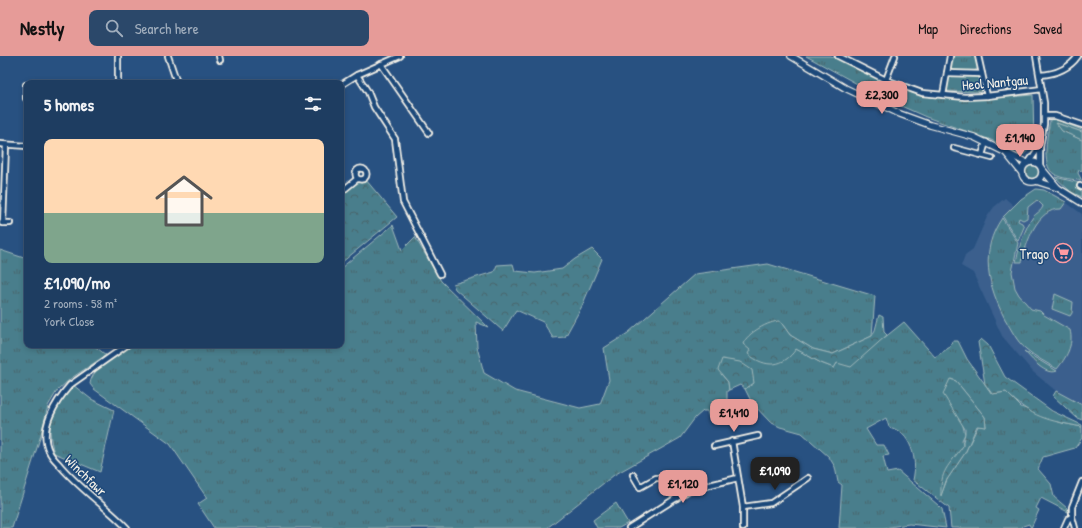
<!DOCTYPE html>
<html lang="en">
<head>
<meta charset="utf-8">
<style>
	body { margin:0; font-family:"Patrick Hand",sans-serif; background:#2b486a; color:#f1f3f6; height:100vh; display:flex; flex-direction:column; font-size:15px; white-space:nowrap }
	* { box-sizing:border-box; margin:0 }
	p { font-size:13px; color:#a1aebd }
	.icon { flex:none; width:22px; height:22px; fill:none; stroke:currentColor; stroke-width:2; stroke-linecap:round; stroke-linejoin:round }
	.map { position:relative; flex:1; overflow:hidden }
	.panel { position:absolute; left:24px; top:24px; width:320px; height:268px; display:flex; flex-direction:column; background:#1e3d61; border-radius:8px; box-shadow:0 2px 6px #0003,0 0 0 1px #3c5676 }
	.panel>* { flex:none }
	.price { position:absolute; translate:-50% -34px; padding:0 9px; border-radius:8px; background:#e69b98; color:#111; font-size:13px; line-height:26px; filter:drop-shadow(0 1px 2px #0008) }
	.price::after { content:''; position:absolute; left:50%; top:24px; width:12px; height:9px; margin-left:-6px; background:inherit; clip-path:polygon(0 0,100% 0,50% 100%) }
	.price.selected { background:#222; color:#fff }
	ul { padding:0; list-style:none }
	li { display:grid; align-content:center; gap:8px; height:212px; padding:0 20px }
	li span { display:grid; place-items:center; height:124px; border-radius:8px; color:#555 }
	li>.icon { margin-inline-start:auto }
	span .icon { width:72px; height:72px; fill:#fffc; stroke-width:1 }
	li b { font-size:17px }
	h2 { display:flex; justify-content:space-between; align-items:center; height:48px; padding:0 20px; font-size:17px }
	header { display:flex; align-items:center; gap:24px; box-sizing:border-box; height:56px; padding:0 20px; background:#e69b98; color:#111 }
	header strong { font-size:19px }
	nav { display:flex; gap:22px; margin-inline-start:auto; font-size:14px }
	.search { width:280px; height:36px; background:#2b486a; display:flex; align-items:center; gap:10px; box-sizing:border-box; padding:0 14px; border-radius:8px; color:#a1aebd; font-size:15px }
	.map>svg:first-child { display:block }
	.built { fill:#3a5f8d }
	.grass { fill:url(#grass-tufts); stroke:#9fb8ba; fill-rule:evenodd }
	.forest { fill:url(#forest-crowns); stroke:#9fb8ba }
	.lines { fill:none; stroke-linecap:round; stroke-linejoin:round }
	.minor-casing { stroke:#f4f1e8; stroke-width:8 }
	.tertiary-casing { stroke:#f4f1e8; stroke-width:8 }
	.minor { stroke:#1f4a7a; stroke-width:4.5 }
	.tertiary { stroke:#1f4a7a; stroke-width:5.5 }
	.labels { text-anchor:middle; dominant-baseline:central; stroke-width:3; stroke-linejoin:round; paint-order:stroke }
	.street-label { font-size:14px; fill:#f4f1e8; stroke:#1f4a7a }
	.poi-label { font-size:14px; fill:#f4f1e8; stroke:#1f4a7a; text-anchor:end }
</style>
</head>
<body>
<header>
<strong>Nestly</strong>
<div class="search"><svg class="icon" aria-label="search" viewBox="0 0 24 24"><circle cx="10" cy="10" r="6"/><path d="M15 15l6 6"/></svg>Search here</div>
<nav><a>Map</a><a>Directions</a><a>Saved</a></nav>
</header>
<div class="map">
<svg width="1082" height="472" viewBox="0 0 1082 472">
	<defs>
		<pattern id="grass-tufts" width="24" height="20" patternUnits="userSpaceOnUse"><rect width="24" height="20" fill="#4a7e8c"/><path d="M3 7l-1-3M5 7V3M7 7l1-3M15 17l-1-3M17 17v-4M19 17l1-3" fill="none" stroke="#4a666c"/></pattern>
		<pattern id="forest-crowns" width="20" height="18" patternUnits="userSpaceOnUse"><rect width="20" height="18" fill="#4a7e8c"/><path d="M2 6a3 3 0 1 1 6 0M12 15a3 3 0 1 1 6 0" fill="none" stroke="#4a666c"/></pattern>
	</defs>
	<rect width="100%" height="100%" fill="#285181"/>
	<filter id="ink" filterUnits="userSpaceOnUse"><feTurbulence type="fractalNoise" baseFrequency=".025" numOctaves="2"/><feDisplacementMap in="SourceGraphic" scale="8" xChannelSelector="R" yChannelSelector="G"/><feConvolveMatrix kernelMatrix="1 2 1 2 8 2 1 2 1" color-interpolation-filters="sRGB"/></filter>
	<g filter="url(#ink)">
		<path class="built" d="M1036,133l8,1 12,5 26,19v191l-26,-14 -23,-19 -31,-36 -29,-63 -12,-7 4,-11 8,-6 14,-32 7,-10 11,-9 9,8 7,-7z"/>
		<g class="grass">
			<path d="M806,0h25l90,39 48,5 64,-5 1,50 -11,10 -32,-15 -65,-23 -43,-19z"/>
			<path d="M951,0h24l3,12 -5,4 -22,-2 -1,-4z"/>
			<path d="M950,18l29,1 4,14 -3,3 -34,-1 -1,-3z"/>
			<path d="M1052,62l9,2 1,2 20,8v2l-25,-9 5,8 20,9v31l-3,-1 -1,3 4,8c-8,-2 -21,-2 -28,-7 -14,-9 -6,-40 -4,-54z"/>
			<circle cx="1032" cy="116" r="6"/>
			<path d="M1055,121l25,6 -4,3 6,5v6l-11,-5z"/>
			<path d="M1036,133l8,1 22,12 -5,7c-24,-1 -35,34 -39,53h-6c3,-14 8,-33 17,-45 3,-4 8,-5 10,-11l-6,-6 -9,7 -1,11 -4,2 -4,-2 -1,3 4,2 2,4 -6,14 -15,-24 18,-18z"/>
			<path d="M1002,162l16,25 -6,29 3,16 4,7 12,14 9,2 4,4 26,15c4,15 -4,28 -13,39 -10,-6 -22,-12 -31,-20 -9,-7 -15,-20 -21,-30 -17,-33 -26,-68 -3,-101z"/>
			<path d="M393,169l9,25 13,-13 26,44 47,46 -12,-5 1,25 7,26 31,18 65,17 20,-4 9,-24 -5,-32 24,-15 67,-59 73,-10 107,32 -3,40 -39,18 -20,-5 -23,-14 -10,-14 16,28 25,14 13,5 3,-5 47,-25 20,-16 31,35 15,-10 2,-6h6l9,18 25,35 14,-2 15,15 41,16 20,4v11l-7,10 -32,9 -5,12 13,15 3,13 13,11 1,4 -27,-14 -5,10 3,2 -8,18 -2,-4 -6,2 -2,2h-70l-2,-20 -36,-28c5,-21 -2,-48 -24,-53l-3,-9 -20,11 10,16h8l5,10 -6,1 4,17 11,-2 40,34 4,4 4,19 -37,-4 -26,4h-44l3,-43 -4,-3 -3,-15 -6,-10 -27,-24 -22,-6 -10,-5 -18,-19 -7,-14 9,-6 -33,-9 7,8 1,8 -2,1v12l-18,15 -2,-7h-4l-8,7 -15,20 -66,37 -67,53h-333l-16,-24 9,-6 -37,-54 -76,-55 -4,-5c2,-18 30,-30 43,-39h208v-77zM951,323l5,2 29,36 1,10 -8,-1 -13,27 -19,28 -5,14 15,-38 7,-11 -1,-6 3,-6z"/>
			<path d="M0,194l27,9v86h66l13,10 -36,24 -13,12 -9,15 -8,32 -28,90h-12z"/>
			<path d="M1055,238l18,8 -1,11 -2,3 -18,-7z"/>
			<path d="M1024,295l33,20c-12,5 -25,-12 -33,-20z"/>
			<path d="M73,329l18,14 23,11 -14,62 -46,-19c-9,-31 -2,-45 19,-68z"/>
			<path d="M616,447l12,20 -9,5h-22l-4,-8z"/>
		</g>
		<g class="forest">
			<path d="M1056,67l26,9v8l-20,-9z"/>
			<path d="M366,124l31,37 -56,46v-66l16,-15 5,1z"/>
			<path d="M592,193l10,10 -20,47 -17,31 -12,1 -10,-16 -27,-12 -13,21 -48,-42 -2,-5 41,-12 3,-7 16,-1 2,7 20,2 27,-4 13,-10z"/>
			<path d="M879,259l4,2 1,15 3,3 -36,32 -14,-4 -3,5 -13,-5 -25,-14c-12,18 -30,20 -48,5l2,-4 -7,-6c4,-11 26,-23 37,-23l10,14 23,14 20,5 39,-18 3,-6z"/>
			<path d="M981,283l7,6 17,32 47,34 30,14v2c-35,-7 -50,-9 -76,-35l-14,2 -7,-10 -7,-42z"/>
			<path d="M722,303l18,3 12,8 2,13 -9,6 -5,-4 -11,5 -1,-8 -10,-12z"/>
			<path d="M950,323l6,2 29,36 1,10 -9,-1 -12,27 -19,28 -5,15c-1,-26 7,-29 22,-50 -1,-6 3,-11 2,-17l-22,-35z"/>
			<path d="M1056,335l26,14v15l-5,-2 -24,-22z"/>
		</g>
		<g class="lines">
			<defs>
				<g id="minor">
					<path d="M168,0l9,27"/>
					<path d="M219,0l1,4"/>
					<path d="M838,0l48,24 36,13 43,4 22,-1 55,-7"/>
					<path d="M978,0l9,40"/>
					<path d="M1036,0l8,47v21l-4,22v19"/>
					<path d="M381,8l48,69"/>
					<path d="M947,17l35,1"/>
					<path d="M357,19l11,17 6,15 21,32 8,63 37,72"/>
					<path d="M1040,19c16,-1 29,-6 38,-19"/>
					<path d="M886,24l9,-24"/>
					<path d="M118,27v-27"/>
					<path d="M341,29l16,-10 43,-19"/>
					<path d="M943,39l7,-39"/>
					<path d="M26,42v-13"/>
					<path d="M1044,60h11l27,9"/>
					<path d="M0,88l27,2"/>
					<path d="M954,92l38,10"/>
					<path d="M982,99l4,-13"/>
					<path d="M1029,106l11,-16"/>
					<circle cx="361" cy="118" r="5.5"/>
					<path d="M1080,130l2,1"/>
					<path d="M341,136l16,-13"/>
					<path d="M2,167h8"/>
					<path d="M3,167l3,-78"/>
					<path d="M732,385l11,66v21"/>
					<path d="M714,390l44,-10"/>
					<path d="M633,419l7,12 16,-9h9l12,20"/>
					<path d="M743,451l28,-4 37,-25"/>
					<path d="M1072,461v-10l10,-25"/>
					<path d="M127,472c-22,-23 -49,-40 -69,-65 -3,-3 -7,-7 -9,-12 -11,-22 7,-50 21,-66l57,-40"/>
					<path d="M629,472l60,-38 49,-12"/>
					<path d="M1064,472l4,-9 4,-2 3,11"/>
				</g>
				<g id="tertiary">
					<path d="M791,0l54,32 55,26 30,11 44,12 53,26"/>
					<path d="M1006,97l16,20"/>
					<circle cx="1032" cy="116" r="10"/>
					<path d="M1042,113l16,19"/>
					<path d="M1036,125l22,7 24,15"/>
				</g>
			</defs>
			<use href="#minor" class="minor-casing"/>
			<use href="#tertiary" class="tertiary-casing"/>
			<use href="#minor" class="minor"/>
			<use href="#tertiary" class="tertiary"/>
		</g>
	</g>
	<defs>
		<symbol id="supermarket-ring" viewBox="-11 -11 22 22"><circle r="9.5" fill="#1f4a7a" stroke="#ff9aa2" stroke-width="1.5"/><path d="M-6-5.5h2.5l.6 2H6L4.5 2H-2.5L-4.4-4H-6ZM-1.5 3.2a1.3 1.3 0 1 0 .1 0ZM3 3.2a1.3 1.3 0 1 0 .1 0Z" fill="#ff9aa2"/></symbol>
	</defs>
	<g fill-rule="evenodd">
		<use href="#supermarket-ring" x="1052" y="186" width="22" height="22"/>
	</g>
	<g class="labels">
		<g class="street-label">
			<text transform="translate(995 26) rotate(-5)">Heol Nantgau</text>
			<text transform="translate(86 419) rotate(44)">Winchfawr</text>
		</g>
		<g class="poi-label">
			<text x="1049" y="197">Trago</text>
		</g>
	</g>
</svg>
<b class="price" style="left:882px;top:59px">£2,300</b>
<b class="price" style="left:1020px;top:102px">£1,140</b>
<b class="price" style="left:734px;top:377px">£1,410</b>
<b class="price selected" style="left:775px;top:435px">£1,090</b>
<b class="price" style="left:683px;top:448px">£1,120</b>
<section class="panel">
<h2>5 homes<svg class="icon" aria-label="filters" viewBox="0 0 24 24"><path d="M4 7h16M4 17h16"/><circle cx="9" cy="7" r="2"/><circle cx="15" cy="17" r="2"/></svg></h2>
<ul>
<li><span style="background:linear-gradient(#ffd9b3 60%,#7fa58c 0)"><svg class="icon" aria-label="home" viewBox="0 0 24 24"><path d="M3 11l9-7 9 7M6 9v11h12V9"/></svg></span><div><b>£1,090/mo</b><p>2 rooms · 58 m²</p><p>York Close</p></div></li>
</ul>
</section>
</div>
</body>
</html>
